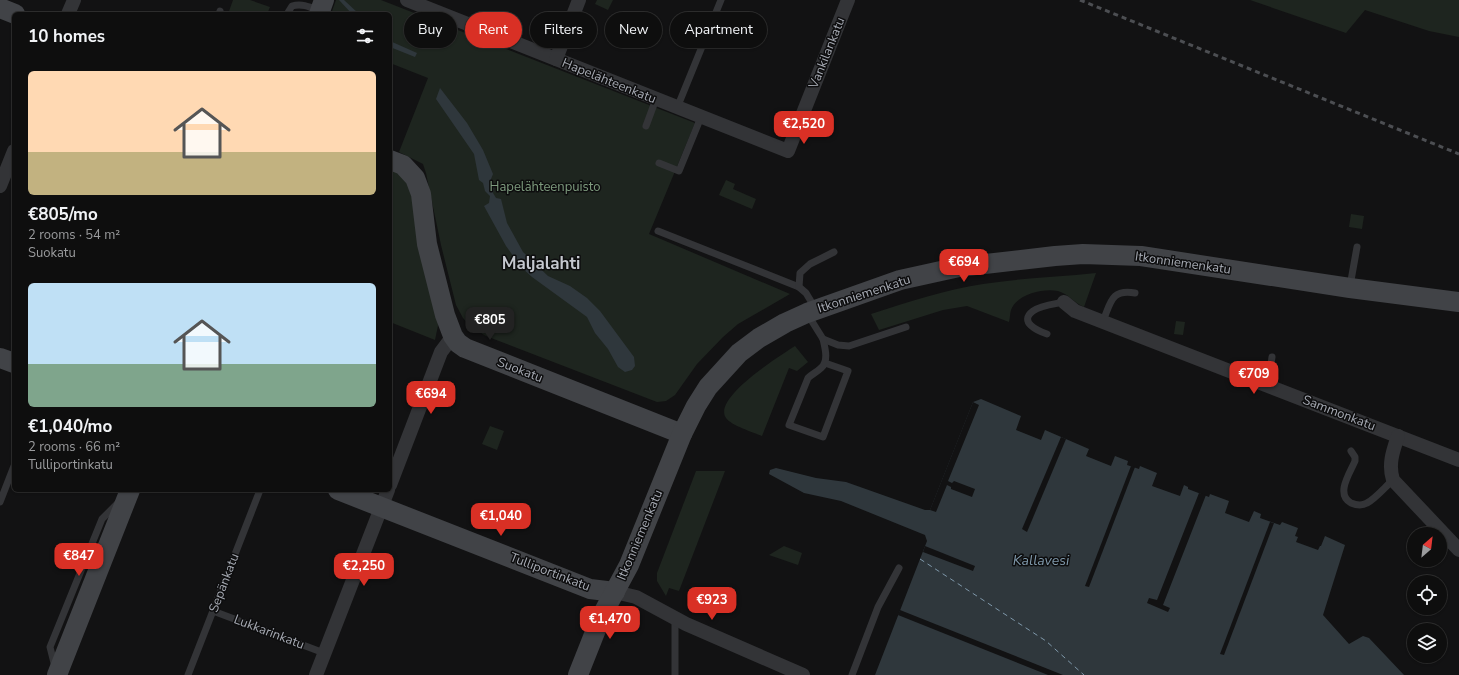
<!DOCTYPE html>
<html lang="en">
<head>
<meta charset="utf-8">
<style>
	body { margin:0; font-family:"Nunito Sans",sans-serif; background:#171717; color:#f1f3f6; height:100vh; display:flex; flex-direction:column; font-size:15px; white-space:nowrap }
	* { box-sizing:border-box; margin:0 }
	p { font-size:13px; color:#9b9c9e }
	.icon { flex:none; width:22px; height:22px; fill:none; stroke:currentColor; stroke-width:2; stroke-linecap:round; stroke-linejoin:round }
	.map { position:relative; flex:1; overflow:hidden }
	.side { position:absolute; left:12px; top:12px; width:380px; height:480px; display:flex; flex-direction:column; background:#0e0e0e; border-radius:6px; box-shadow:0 1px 3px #0004,0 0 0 1px #2e2e2e }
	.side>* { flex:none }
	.banner { position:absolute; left:404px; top:12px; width:380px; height:36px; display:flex; gap:8px }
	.needle { width:26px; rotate:28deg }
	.tools { position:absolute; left:1407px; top:527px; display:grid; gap:8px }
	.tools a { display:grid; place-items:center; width:40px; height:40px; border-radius:50%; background:#0e0e0e; box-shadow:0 1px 3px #0004,0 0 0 1px #2e2e2e; font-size:20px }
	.price { position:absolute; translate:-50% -34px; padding:0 9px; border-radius:8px; background:#d93025; color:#fff; font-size:13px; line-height:26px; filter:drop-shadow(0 1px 2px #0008) }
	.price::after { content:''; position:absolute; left:50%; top:24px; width:12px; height:9px; margin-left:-6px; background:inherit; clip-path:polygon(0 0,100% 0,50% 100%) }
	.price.current { background:#222; color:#fff }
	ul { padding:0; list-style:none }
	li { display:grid; align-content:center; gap:8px; height:212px; padding:0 16px }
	li span { display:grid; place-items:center; height:124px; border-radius:6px; color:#555 }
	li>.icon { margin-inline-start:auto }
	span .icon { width:72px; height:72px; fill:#fffc; stroke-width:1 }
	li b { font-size:17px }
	h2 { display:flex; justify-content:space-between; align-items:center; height:48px; padding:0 16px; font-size:17px }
	.tag { padding:0 14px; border-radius:18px; background:#0e0e0e; box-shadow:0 1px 3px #0004,0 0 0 1px #2e2e2e; font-size:14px; line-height:36px }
	.tag.current { background:#d93025; color:#fff }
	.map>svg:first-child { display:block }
	.green { fill:#1e251f }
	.water { fill:#2f373c }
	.pier { fill:#121213 }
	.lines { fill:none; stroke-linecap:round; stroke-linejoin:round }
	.ferry { stroke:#7f98aa; stroke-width:1; stroke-dasharray:5 4; stroke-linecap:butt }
	.lane { stroke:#333437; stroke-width:7 }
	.street { stroke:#333437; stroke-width:14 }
	.secondary { stroke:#414347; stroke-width:20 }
	.rail { stroke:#4c4e52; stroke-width:3; stroke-dasharray:5 4; stroke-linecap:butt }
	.labels { text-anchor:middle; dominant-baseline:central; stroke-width:3; stroke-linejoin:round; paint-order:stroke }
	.street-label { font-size:13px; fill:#a5a9b2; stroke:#0d0d0e }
	.park-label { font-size:13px; fill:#7e9b7e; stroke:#0d0d0e }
	.water-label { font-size:14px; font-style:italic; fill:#7f98aa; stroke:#0d0d0e }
	.district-label { font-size:17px; font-weight:bold; fill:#c5c8cf; stroke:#0d0d0e }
</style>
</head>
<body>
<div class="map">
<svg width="1459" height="675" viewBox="0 0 1459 675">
	<rect width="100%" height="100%" fill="#121213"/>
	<g class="green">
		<path d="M233,0h17l20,7 -3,7h-39z"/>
		<path d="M336,0h45l314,123 -46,111 141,60 -52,30 -15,13 -26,27 -22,31 -9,6 -9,1 -171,-66 -16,-10 -7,-8 -7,-13 -15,-60 -15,-72 -3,-9 -24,-12 29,-74 -38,-15v-49h-59z"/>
		<path d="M597,0h16l-5,10 -13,-6z"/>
		<path d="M1250,0h209v37l-30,-6 -64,-21 -19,23z"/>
		<path d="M390,167l11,4 9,14 30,131 -5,24 -45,-18z"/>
		<path d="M726,180l9,4 -2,5 23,10 -4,10 -33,-14z"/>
		<path d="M1351,214l13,2 -2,13 -13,-2z"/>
		<path d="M1096,273l-12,34c-10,-4 -15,-13 -26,-16 -15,-3 -41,3 -47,19 -1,3 -1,8 -2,12l-42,-16 -24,4 -64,20 -8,-16c38,-12 73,-24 112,-30 38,-6 75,-7 113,-11z"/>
		<path d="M1176,321l9,1 -2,13 -9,-1z"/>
		<path d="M795,346l13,16 -11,9 -8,-3 -27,68c-9,-4 -30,-10 -36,-18 -14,-20 55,-63 69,-72z"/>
		<path d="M490,426l14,5 -7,19 -15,-6z"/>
		<path d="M696,471h29l-46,120 -10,-3 -3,8 -9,-15v-8z"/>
		<path d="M784,546l18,7 -4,12 -29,-10z"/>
	</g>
	<g class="water">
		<path d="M339,0h5l15,14h-7z"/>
		<path d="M390,41l27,12 -2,4 -25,-10z"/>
		<path d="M440,88l27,35 16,27 10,24 -2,5 3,7 -1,7 3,5 5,1 6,24 16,29 25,24 22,10 17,12 13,13 34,46 1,9 -3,4 -7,2 -7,-5 -10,-18 -13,-16 -8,-16 -55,-40 -11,-10 -15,-21 -22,-40 5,-3 1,-7 -5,-5 -2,-8 -4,-3 -5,-26 -38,-55z"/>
		<path d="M981,399l40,17 -5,14 25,10 4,-10 44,19 -3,7 25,10 4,-10 13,5 -1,4 12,4 1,-3 17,7 -5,13 28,10 4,-11 4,2v2l21,8 1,-3 19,7 -4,12 24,9 5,-11 7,3 -1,4 20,7 2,-3 16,6 -3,8 3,1 -2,5 22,8 2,-4h1l4,-10 20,9 -22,70 26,29 14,-8 6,2 35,37h-529l52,-134 -2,-6 -84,-34 -37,-8 -35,-19 1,-4 6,-2 40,10 30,4 79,28h5l43,-108z"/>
	</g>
	<g class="pier">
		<path d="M973,402l6,3 -31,76 4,2 2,-2 21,8 -3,8 -21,-8v-2l-4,-2 -11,27 -6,-2z"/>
		<path d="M1061,437l5,2 -39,93 -5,-3z"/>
		<path d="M1131,466l4,1 -46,120 -4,-1z"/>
		<path d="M1199,493l7,2 -43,110 7,3 -2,4 -21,-9 2,-5 8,2z"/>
		<path d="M1270,522l4,1 -50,132 -4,-1z"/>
		<path d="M925,546l50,20 -2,5 -50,-19z"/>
		<path d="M900,610l163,65h-15l-150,-60z"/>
	</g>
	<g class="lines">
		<path class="ferry" d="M920,559l126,82 38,34"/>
		<g class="lane">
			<path d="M219,14l1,-3"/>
			<path d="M287,14l5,-8c10,-3 18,1 28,5"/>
			<path d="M677,108l44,-108"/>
			<path d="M646,126l10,-27"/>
			<path d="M659,163l20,8 22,-54"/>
			<path d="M658,231l141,56"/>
			<path d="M1350,286l7,-39"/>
			<path d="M815,308l-9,-15 -7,-6 1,-14 10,-9 24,-12"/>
			<path d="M808,315l15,24 15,6 11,1 57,-19"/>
			<path d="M1103,321c8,-19 8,-32 32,-28"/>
			<path d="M1047,334c-9,-3 -29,-12 -14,-23 8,-6 22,-7 31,-9"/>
			<path d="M823,339c2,9 6,22 -2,29 -4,4 -9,6 -13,10l-19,47 34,12 25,-66 -23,-8"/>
			<path d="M1268,386l4,-29"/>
			<path d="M1351,451l4,6v4c-5,12 -20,33 -4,42 5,2 11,3 16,0 8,-4 18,-16 26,-23"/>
			<path d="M0,502l14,-36"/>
			<path d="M213,611l111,42"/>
			<path d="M55,667l-5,-20 52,-128 16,-16"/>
			<path d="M188,675l72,-185"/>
			<path d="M675,675v-57"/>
			<path d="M852,675l26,-68 21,-39"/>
		</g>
		<g class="street">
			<path d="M407,0l381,151 60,-151"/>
			<path d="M68,14l6,-14"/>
			<path d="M556,59l23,-59"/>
			<path d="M0,186l14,-35"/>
			<path d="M1064,302l11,9 384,149"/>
			<path d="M1398,436c-5,15 -10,28 -5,44l66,70"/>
			<path d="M390,485l51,-133 12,-16"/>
			<path d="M615,592l21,5 50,27 117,51"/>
			<path d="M316,675l72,-185"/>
		</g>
		<g class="secondary">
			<path d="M0,8l15,6"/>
			<path d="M319,14l5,-14"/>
			<path d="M390,160l13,5 12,13 6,16 6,50 18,71 8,21 5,7 7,5 217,86"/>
			<path d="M0,358l14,5"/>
			<path d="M338,490l252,99 25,3"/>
			<path d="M57,675l73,-185"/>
			<path d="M578,675l23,-58 28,-52 53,-131 14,-28 12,-19 31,-34 20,-15 26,-15 22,-10 93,-33 59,-13 96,-11 28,-2 58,2 209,32 109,14"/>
		</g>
		<path class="rail" d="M1080,0l379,154"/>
	</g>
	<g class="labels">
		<g class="street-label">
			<text transform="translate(827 53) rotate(-68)">Vankilankatu</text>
			<text transform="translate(609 81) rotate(22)">Hapelähteenkatu</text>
			<text transform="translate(1183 263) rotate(8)">Itkonniemenkatu</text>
			<text transform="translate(864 294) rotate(-18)">Itkonniemenkatu</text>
			<text transform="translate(520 370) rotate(21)">Suokatu</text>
			<text transform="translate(1339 413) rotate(21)">Sammonkatu</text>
			<text transform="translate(640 535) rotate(-67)">Itkonniemenkatu</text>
			<text transform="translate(550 572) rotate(21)">Tulliportinkatu</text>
			<text transform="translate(224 583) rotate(-69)">Sepänkatu</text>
			<text transform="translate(269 632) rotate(21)">Lukkarinkatu</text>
		</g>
		<g class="park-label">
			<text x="545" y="187">Hapelähteenpuisto</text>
		</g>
		<g class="water-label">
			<text x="1041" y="560">Kallavesi</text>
		</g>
		<g class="district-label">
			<text x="541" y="263">Maljalahti</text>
		</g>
	</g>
</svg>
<div class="tools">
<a><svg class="needle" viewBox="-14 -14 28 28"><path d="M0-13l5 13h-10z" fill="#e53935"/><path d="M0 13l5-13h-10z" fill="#9b9c9e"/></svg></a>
<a><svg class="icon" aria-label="locate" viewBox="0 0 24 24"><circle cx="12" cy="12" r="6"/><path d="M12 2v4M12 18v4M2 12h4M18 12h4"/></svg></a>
<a><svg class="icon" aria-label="layers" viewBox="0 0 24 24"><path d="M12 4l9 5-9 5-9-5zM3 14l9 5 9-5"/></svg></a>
</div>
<b class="price" style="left:804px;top:145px">€2,520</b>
<b class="price" style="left:964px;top:283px">€694</b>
<b class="price current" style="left:490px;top:341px">€805</b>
<b class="price" style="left:1254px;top:395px">€709</b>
<b class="price" style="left:431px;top:415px">€694</b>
<b class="price" style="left:501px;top:537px">€1,040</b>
<b class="price" style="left:79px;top:577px">€847</b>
<b class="price" style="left:364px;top:587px">€2,250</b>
<b class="price" style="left:712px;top:621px">€923</b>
<b class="price" style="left:610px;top:640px">€1,470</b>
<div class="banner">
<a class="tag">Buy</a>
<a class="tag current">Rent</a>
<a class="tag">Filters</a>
<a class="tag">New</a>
<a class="tag">Apartment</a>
</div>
<section class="side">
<h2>10 homes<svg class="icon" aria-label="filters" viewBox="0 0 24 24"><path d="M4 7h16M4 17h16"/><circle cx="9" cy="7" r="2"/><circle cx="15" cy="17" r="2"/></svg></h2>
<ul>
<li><span style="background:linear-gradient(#ffd9b3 65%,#c2b280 0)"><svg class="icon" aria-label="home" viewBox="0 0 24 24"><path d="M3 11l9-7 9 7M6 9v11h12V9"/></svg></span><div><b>€805/mo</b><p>2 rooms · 54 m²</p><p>Suokatu</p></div></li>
<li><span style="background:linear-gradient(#bfe0f5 65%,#7fa58c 0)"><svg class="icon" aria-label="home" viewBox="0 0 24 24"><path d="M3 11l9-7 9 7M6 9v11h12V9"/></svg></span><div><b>€1,040/mo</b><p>2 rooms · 66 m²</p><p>Tulliportinkatu</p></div></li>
</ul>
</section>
</div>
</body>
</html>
